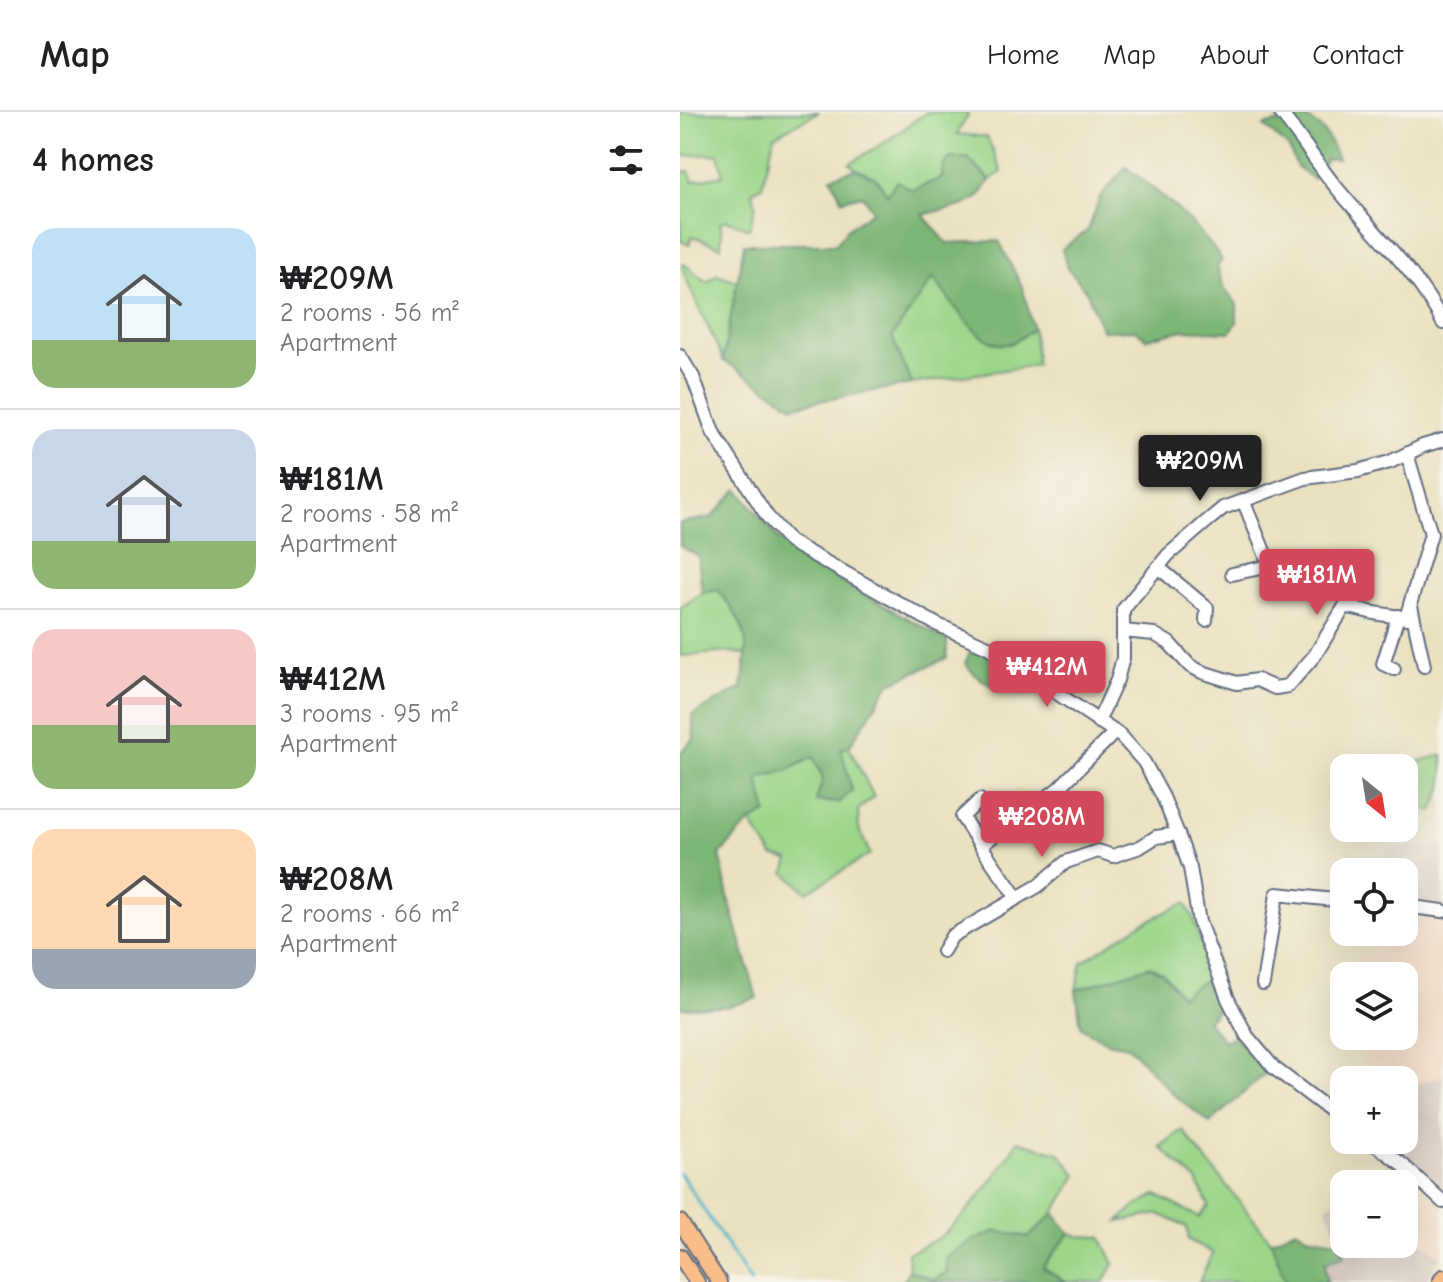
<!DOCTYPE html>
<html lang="en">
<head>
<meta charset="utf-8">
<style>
	body { margin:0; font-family:"Comic Neue",sans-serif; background:#f6f6f6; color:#202124; height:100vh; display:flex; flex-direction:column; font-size:30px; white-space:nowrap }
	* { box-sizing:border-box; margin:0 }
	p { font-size:26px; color:#757577 }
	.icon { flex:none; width:44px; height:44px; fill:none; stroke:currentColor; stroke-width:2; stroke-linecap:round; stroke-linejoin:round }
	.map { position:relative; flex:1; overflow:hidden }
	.details { display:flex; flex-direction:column; background:#fff; width:680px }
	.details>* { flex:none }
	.needle { width:52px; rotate:150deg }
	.tools { position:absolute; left:650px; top:642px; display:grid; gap:16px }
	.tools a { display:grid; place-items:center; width:88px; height:88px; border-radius:16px; background:#fff; box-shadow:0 8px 32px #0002; font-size:40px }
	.price { position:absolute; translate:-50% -68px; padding:0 18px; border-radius:8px; background:#d1495b; color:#fff; font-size:26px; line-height:52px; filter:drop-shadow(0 2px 4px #0008) }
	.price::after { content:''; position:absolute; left:50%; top:48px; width:24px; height:18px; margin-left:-12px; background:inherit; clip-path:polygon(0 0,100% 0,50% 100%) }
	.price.current { background:#222; color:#fff }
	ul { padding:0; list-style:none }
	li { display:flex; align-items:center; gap:24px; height:200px; padding:0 32px }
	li+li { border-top:2px solid #e0e0e0 }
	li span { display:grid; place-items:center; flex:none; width:224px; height:160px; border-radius:24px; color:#555 }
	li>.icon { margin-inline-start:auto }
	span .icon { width:96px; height:96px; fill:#fffc; stroke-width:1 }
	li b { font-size:34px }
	h2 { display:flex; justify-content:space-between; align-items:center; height:96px; padding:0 32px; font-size:34px }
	header { display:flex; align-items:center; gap:48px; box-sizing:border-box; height:112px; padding:0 40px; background:#fff; border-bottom:2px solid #e0e0e0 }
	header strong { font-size:38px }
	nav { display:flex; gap:44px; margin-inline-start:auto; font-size:28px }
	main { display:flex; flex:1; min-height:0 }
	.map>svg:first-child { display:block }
	.built { fill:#f2d5be }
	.industrial { fill:#cfc1ba }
	.green { fill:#9ad588; stroke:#5a8273; stroke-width:2 }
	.forest { fill:#7bb674; stroke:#4b7269; stroke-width:2 }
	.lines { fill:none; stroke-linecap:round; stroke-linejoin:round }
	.stream { stroke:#51b6cf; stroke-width:3 }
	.minor-casing { stroke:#636d80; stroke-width:16 }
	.major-casing { stroke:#636d80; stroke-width:18 }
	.minor { stroke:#fff; stroke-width:12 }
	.major { stroke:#f8bd89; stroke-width:14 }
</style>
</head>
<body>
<header>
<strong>Map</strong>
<nav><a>Home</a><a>Map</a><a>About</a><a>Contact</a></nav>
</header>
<main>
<section class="details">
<h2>4 homes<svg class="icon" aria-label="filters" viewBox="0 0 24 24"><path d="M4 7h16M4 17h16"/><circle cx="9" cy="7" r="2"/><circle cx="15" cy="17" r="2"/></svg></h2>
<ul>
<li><span style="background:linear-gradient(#bfe0f5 70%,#8fb573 0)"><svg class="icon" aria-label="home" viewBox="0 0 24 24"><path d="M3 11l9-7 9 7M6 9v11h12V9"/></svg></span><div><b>₩209M</b><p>2 rooms · 56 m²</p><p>Apartment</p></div></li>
<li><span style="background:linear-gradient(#c9d6e8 70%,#8fb573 0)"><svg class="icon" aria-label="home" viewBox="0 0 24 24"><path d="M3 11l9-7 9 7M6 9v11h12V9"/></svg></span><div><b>₩181M</b><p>2 rooms · 58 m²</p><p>Apartment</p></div></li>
<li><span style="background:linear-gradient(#f6c9c9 60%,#8fb573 0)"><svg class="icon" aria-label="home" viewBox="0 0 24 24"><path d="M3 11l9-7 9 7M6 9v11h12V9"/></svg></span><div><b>₩412M</b><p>3 rooms · 95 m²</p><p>Apartment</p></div></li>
<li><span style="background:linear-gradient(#ffd9b3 75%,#9aa5b1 0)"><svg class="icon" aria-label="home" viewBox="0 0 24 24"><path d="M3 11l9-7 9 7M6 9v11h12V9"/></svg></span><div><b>₩208M</b><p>2 rooms · 66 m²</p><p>Apartment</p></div></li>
</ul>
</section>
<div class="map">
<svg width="763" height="1170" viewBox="0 0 763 1170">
	<rect width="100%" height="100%" fill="#f7f3e8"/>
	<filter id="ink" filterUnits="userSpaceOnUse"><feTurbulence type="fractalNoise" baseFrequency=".0125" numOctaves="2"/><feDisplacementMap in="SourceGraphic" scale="16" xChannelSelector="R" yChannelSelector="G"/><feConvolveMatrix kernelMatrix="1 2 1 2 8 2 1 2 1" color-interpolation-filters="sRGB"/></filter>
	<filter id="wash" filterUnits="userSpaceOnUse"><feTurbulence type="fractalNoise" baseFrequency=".006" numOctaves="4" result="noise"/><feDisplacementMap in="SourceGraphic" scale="32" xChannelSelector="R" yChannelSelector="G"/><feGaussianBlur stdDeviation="1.8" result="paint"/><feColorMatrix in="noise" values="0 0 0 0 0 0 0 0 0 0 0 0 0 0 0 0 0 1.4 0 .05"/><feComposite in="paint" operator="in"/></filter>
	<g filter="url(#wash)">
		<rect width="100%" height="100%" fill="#e9e1bf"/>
		<g class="built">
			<path d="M724,799l39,3v162l-39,11v-7h-34l-11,-44h45v-60h-45l-4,-16 28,-12 -1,-16h22z"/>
			<path d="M717,1059l46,37v43l-2,5 -37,-27v-45h-37z"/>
		</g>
		<g class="industrial">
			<path d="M763,733v60l-39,-5v-28h-20l2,-23z"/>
			<path d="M763,964v115l-69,-51h30v-53z"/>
			<path d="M664,1083v49h60v-15l37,27 -15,26h-99l-2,-19 20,-8 -19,-49z"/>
		</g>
		<g class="green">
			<path d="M0,0h139l-44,23 -13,51 -10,5 4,15 -7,23 -23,-9 -6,3 2,9 -1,15 -29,-11 -3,9 -9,-4 2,-17 -2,-3v-49l9,-1 4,10 30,-6 -5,-21 -38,2z"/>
			<path d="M247,0h38l3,3 -11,19 30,3 15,35 -12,8 -23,-22 -24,8 -1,12 -29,12 -26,4 -11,-16 -20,-9 -6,-6 35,-21z"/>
			<path d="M4,152l23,18 10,-8 20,7 -14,79c-13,-32 -30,-60 -41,-93z"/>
			<path d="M253,166l77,66 23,-15 4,36 -125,19 -20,-47z"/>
			<path d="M38,478c15,20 32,39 28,65l-14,-3 -52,4v-48l22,-15z"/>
			<path d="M169,635l25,50 -16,13 1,19 11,25 -63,38 -22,-19 4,-13 -16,-4 -23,-34 16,-9 -9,-35 29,-7 27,-14 10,21 18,-29z"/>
			<path d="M763,643v31l-10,25c-32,-7 -29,-10 -29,-41l16,-9z"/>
			<path d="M505,791l8,14 18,59 -30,20 -18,-23 -87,17 6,-28 59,-38z"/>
			<path d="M502,1018l89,111 15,41h-87l14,-29 -24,-13 -2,-13 -28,-13 -41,8 16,-15 22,-12 43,22 10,-11 -12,-25 -37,-34z"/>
			<path d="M337,1029l42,12 18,22 -23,38 -25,24 -33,-5 -49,40 -14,8 -24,-10 -1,-17c10,-5 20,-9 29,-14 24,-15 67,-72 80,-98z"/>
			<path d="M390,1121l8,3 23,1 13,27 -10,18h-39l-23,-15z"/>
		</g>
		<g class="forest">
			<path d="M618,5c23,2 32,23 40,42h-12l-13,20 -16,-12 -8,-19 -25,-22z"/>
			<path d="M270,46h17l23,22c-16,32 -38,26 -67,35l24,28 52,-2 24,48 10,40c-7,4 -14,11 -22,14 -30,11 -61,-45 -78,-65l-41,59 20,47 -119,22 -70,-46 21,-116h92l12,-16 25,-17 -11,-16 -20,5 -11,-23 25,-8 20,9 11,16 10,-13 16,9 29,-12 1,-12z"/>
			<path d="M446,55c35,27 72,57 96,93l-5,7 7,21 13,16v18l-7,10 -47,-2 -37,9 -10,-9 -33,1 -16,-39 -20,-25 -5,-18 26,-19 12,-33z"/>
			<path d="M58,377l41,51 40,18 19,22 109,60v18l-57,25 -41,64 -8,2 11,41 -13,13 -23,-2 7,-23 -10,-21 -27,14 -28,7 9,35 -17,9 -30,32 8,43 29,101 -30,9 -47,1v-255l14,-14 -2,-24 50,-27c7,-52 8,-56 -24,-98l-16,3 -4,-37 -18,-10v-23l32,-6z"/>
			<path d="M321,533l16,2 12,10 -1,37c-23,0 -50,-11 -63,-31l5,-11 11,1z"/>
			<path d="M470,854l13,7 18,23 30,-20 11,29 -15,16 17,20 10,-5 33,36 -57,51 -36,-28 -46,-49 -21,-4 -26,-15 -5,-37z"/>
			<path d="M374,1101l16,20 -27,34 22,15h-162l6,-12 25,10 13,-8 -1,-15 28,-17 22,-9 33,6z"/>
			<path d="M616,1117l11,7 30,5 8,14 -20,8 2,19h-41l-15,-41z"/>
		</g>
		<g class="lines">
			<path class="stream" d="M0,1061l71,109"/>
		</g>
	</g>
	<g filter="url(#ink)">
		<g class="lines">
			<defs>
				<g id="minor">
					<path d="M600,0c19,23 34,47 52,70 37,47 84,87 111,141"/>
					<path d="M0,244l13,21 20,55 54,84 23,26 146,82 52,23 133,89 23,26 19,35 15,37 12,34 9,54 29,77 19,37 27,32 70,53"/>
					<path d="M563,388l27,66 12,15"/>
					<path d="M478,455l49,41 -1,12"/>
					<path d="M552,462l38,-8"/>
					<path d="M731,494l13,60"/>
					<path d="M443,519l31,3 15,9 21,23 12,6 35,11 20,-3 18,8 13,-2 27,-31 30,-49 29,7 32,5 25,-84 -24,-80"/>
					<path d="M714,557l-11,-5 15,-48"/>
					<path d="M418,610l19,-42 6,-22v-48l45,-55 37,-32 18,-15 82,-30 53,-7 32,-9 33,-16 20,-6"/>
					<path d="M300,688l-18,17 19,29"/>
					<path d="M337,786l-36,-52 47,-39 13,-5 18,-14 56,-56"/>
					<path d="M724,794l39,5"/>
					<path d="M263,839l9,-15 86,-50 28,-24 32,-11 15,5 27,-9 16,-10 22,-3"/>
					<path d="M583,872l14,-90 67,7"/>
					<path d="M689,1028l34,25 40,37"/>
				</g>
				<g id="major">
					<path d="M0,1110l39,60"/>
					<path d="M0,1144l17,26"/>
					<path d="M760,1170l3,-5"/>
				</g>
			</defs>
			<use href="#minor" class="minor-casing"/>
			<use href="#major" class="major-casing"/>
			<use href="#minor" class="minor"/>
			<use href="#major" class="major"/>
		</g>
	</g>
</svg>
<div class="tools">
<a><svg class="needle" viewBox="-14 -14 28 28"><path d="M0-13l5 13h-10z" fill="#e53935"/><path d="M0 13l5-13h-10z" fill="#757577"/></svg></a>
<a><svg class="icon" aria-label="locate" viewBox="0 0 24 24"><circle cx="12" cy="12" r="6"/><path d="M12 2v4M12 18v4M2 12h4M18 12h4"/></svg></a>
<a><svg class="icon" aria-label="layers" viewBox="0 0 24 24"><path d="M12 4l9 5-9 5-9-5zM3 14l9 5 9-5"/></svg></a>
<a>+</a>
<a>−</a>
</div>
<b class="price current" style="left:520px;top:391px">₩209M</b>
<b class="price" style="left:637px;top:505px">₩181M</b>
<b class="price" style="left:367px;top:597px">₩412M</b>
<b class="price" style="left:362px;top:747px">₩208M</b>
</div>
</main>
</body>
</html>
